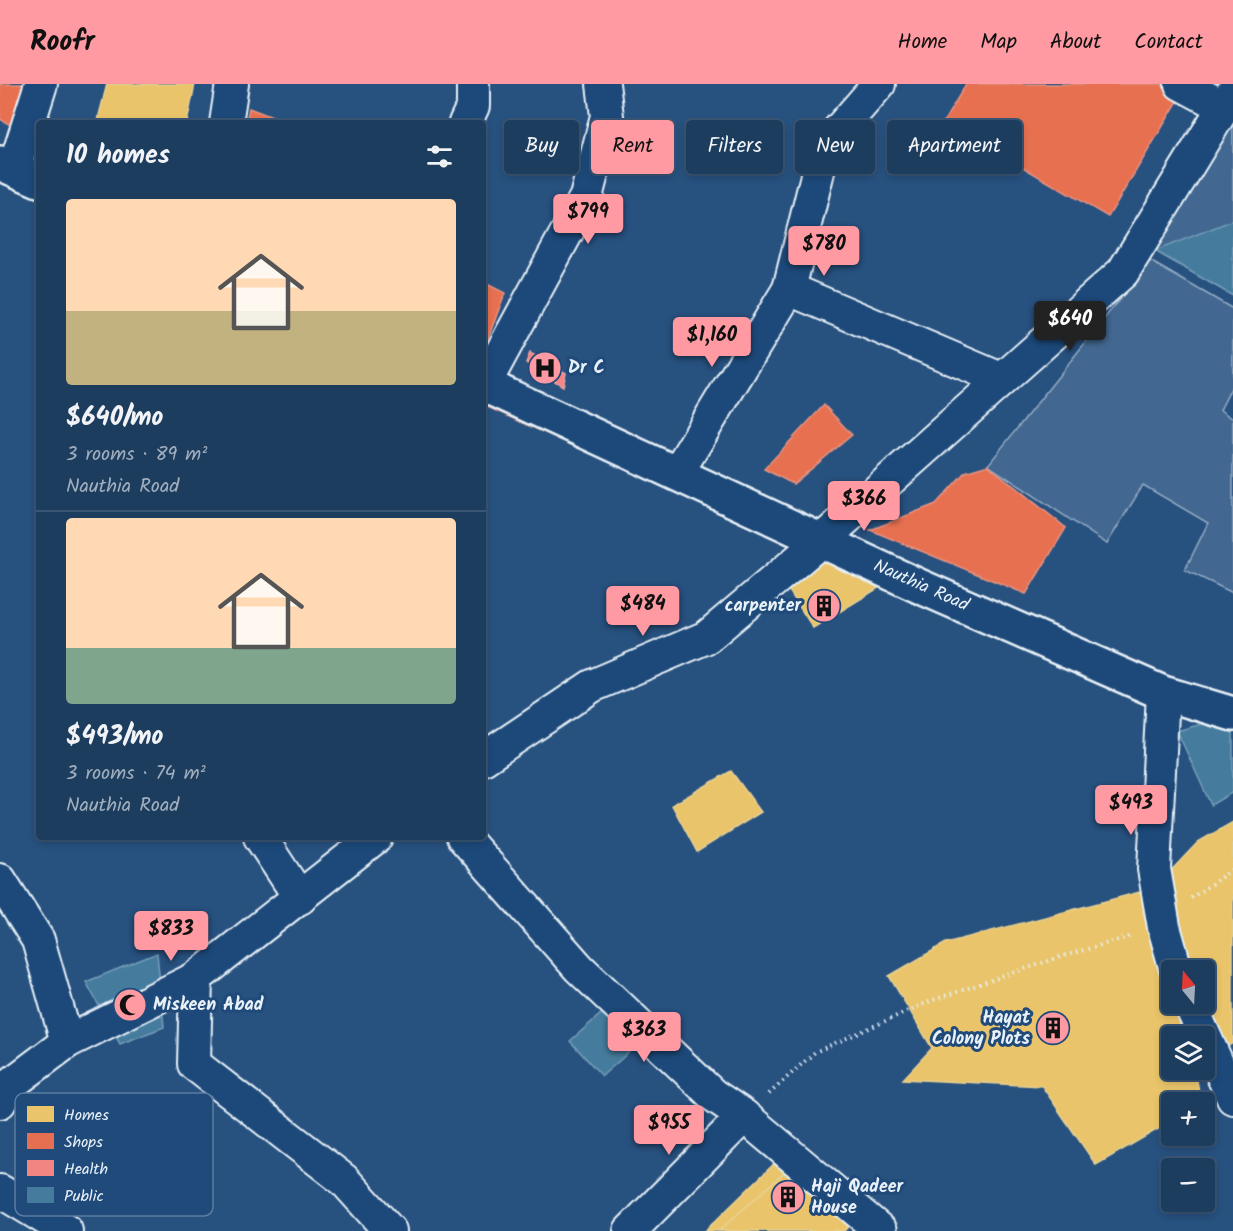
<!DOCTYPE html>
<html lang="en">
<head>
<meta charset="utf-8">
<style>
	body { margin:0; font-family:Kalam,sans-serif; background:#254465; color:#f1f3f6; height:100vh; display:flex; flex-direction:column; font-size:22px; white-space:nowrap }
	* { box-sizing:border-box; margin:0 }
	p { font-size:20px; color:#a0aebd }
	.icon { flex:none; width:33px; height:33px; fill:none; stroke:currentColor; stroke-width:2; stroke-linecap:round; stroke-linejoin:round }
	.map { position:relative; flex:1; overflow:hidden }
	.panel { position:absolute; left:36px; top:36px; width:450px; height:720px; display:flex; flex-direction:column; background:#1d3d5f; border-radius:6px; box-shadow:0 3px 9px #0003,0 0 0 2px #3b5674 }
	.panel>* { flex:none }
	.top-card { position:absolute; left:504px; top:36px; width:570px; height:54px; display:flex; gap:12px }
	.needle { width:39px; rotate:342deg }
	.fabs { position:absolute; left:1161px; top:876px; display:grid; gap:12px }
	.fabs a { display:grid; place-items:center; width:54px; height:54px; border-radius:6px; background:#1d3d5f; box-shadow:0 3px 9px #0003,0 0 0 2px #3b5674; font-size:30px }
	.price { position:absolute; translate:-50% -51px; padding:0 14px; border-radius:6px; background:#ff9aa2; color:#111; font-size:20px; line-height:39px; filter:drop-shadow(0 2px 3px #0008) }
	.price::after { content:''; position:absolute; left:50%; top:36px; width:18px; height:14px; margin-left:-9px; background:inherit; clip-path:polygon(0 0,100% 0,50% 100%) }
	.price.current { background:#222; color:#fff }
	ul { padding:0; list-style:none }
	li { display:grid; align-content:center; gap:12px; height:318px; padding:0 30px }
	li+li { border-top:2px solid #3b5674 }
	li span { display:grid; place-items:center; height:186px; border-radius:6px; color:#555 }
	li>.icon { margin-inline-start:auto }
	span .icon { width:108px; height:108px; fill:#fffc; stroke-width:1 }
	li b { font-size:26px }
	h2 { display:flex; justify-content:space-between; align-items:center; height:72px; padding:0 30px; font-size:26px }
	.chip { padding:0 21px; border-radius:6px; background:#1d3d5f; box-shadow:0 3px 9px #0003,0 0 0 2px #3b5674; font-size:21px; line-height:54px }
	.chip.current { background:#ff9aa2; color:#111 }
	header { display:flex; align-items:center; gap:36px; box-sizing:border-box; height:84px; padding:0 30px; background:#ff9aa2; color:#111 }
	header strong { font-size:28px }
	nav { display:flex; gap:33px; margin-inline-start:auto; font-size:21px }
	.map>svg:first-child { display:block }
	.green { fill:#436891; stroke:#96acc4; stroke-width:1.5 }
	.homes { fill:#e9c46a; stroke:#e9d295; stroke-width:1.5 }
	.shops { fill:#e76f51; stroke:#e79683; stroke-width:1.5 }
	.health { fill:#f28482; stroke:#efa5a5; stroke-width:1.5 }
	.public { fill:#457b9d; stroke:#769eb8; stroke-width:1.5 }
	.lines { fill:none; stroke-linecap:round; stroke-linejoin:round }
	.street-casing { stroke:#e8f1f8; stroke-width:36 }
	.secondary-casing { stroke:#e8f1f8; stroke-width:38 }
	.path { stroke:#e8f1f8; stroke-width:4; stroke-dasharray:1.5 4.5; stroke-linecap:butt }
	.street { stroke:#1f4a7a; stroke-width:32 }
	.secondary { stroke:#1f4a7a; stroke-width:33 }
	.labels { text-anchor:middle; dominant-baseline:central; stroke-width:6; stroke-linejoin:round; paint-order:stroke }
	.poi-label { font-size:18px; font-weight:bold; fill:#e8f1f8; stroke:#1f4a7a; text-anchor:start }
	.street-label { font-size:18px; fill:#e8f1f8; stroke:#1f4a7a }
	.key { fill:#1f4a7a; stroke:#5b7ca0; stroke-width:1.5 }
	.key-label { font-size:16px; fill:#e8f1f8 }
</style>
</head>
<body>
<header>
<strong>Roofr</strong>
<nav><a>Home</a><a>Map</a><a>About</a><a>Contact</a></nav>
</header>
<div class="map">
<svg width="1233" height="1147" viewBox="0 0 1233 1147">
	<rect width="100%" height="100%" fill="#27517f"/>
	<filter id="ink" filterUnits="userSpaceOnUse"><feTurbulence type="fractalNoise" baseFrequency=".0167" numOctaves="2"/><feDisplacementMap in="SourceGraphic" scale="12" xChannelSelector="R" yChannelSelector="G"/><feConvolveMatrix kernelMatrix="1 2 1 2 8 2 1 2 1" color-interpolation-filters="sRGB"/></filter>
	<g filter="url(#ink)">
		<g class="green">
			<path d="M1233,32v180l-78,-45z"/>
			<path d="M1150,177l83,48v75l-13,26 13,9v174l-48,-23 23,-47 -65,-38 -36,59 -119,-79z"/>
		</g>
		<g class="homes">
			<path d="M107,0h88l-8,39h-90z"/>
			<path d="M820,463l65,37 -72,44 -31,-48z"/>
			<path d="M731,687l30,41 -64,40 -25,-47z"/>
			<path d="M1233,738v221l-8,5 -21,-44v-34h-20l-19,-93 33,-35z"/>
			<path d="M1144,807l28,86v27h8l9,32h-17v34h23l6,32h-29v19l-76,44 -54,-79 -139,-7 29,-31 -43,-72 57,-33z"/>
			<path d="M777,1077l73,63 -6,7h-139z"/>
			<path d="M787,1086l63,54 -6,7h-125z"/>
		</g>
		<g class="shops">
			<path d="M0,0h26l-14,42 -12,-7z"/>
			<path d="M966,0h195l20,12 -73,121 -164,-96z"/>
			<path d="M249,24l39,15h-42z"/>
			<path d="M483,198l22,11 -21,56h-1z"/>
			<path d="M483,307l158,85 -158,-71z"/>
			<path d="M824,321l28,30 -59,49 -29,-15z"/>
			<path d="M988,381l78,63 -40,66 -156,-64 66,-26 29,-32z"/>
		</g>
		<path class="health" d="M530,269l36,20 -3,13 -37,-23z"/>
		<g class="public">
			<path d="M1233,136v76l-78,-45z"/>
			<path d="M1233,631v77l-22,13 -34,-74z"/>
			<path d="M157,869l7,74 -44,17 -34,-62z"/>
			<path d="M610,922l36,31 -44,39 -32,-35z"/>
		</g>
		<g class="lines">
			<defs>
				<g id="street">
					<path d="M879,0l-55,63 -35,142 212,90"/>
					<path d="M1181,0l43,23"/>
					<path d="M226,39l6,-39"/>
					<path d="M465,39l8,-17v-22"/>
					<path d="M14,85l27,-85"/>
					<path d="M484,301l102,-188 21,-81 -4,-32"/>
					<path d="M677,389l112,-184"/>
					<path d="M1163,609l-9,176 10,58 12,43"/>
					<path d="M483,675l109,-73 115,-49 115,-97 301,-268 110,-180"/>
					<path d="M260,753l40,61"/>
					<path d="M463,753l116,131 134,127 31,21 137,115"/>
					<path d="M0,796l38,60 29,102"/>
					<path d="M196,894l-2,86 150,116 46,51"/>
					<path d="M1190,920l43,94"/>
					<path d="M0,1018l7,-15 60,-45 129,-64 180,-141"/>
					<path d="M0,1107l66,40"/>
					<path d="M630,1147l114,-115"/>
				</g>
				<g id="secondary">
					<path d="M0,79l39,17"/>
					<path d="M483,300l436,202 244,107 70,21"/>
				</g>
			</defs>
			<use href="#street" class="street-casing"/>
			<use href="#secondary" class="secondary-casing"/>
			<g class="path">
				<path d="M1191,814l42,-29"/>
				<path d="M769,1010l46,-42 118,-52 127,-43 72,-21"/>
			</g>
			<use href="#street" class="street"/>
			<use href="#secondary" class="secondary"/>
		</g>
	</g>
	<defs>
		<symbol id="hospital-disc" viewBox="-11 -11 22 22"><circle r="9.5" fill="#ff9aa2" stroke="#1f4a7a"/><path d="M-5-5h3v3.5h4V-5h3V5h-3V1.5h-4V5h-3Z" fill="#111"/></symbol>
		<symbol id="building-disc" viewBox="-11 -11 22 22"><circle r="9.5" fill="#ff9aa2" stroke="#1f4a7a"/><path d="M-4-6H4V6H1V3H-1V6H-4ZM-2.5-4.3h1.7v1.8h-1.7ZM.8-4.3h1.7v1.8H.8ZM-2.5-1h1.7V.8h-1.7ZM.8-1h1.7V.8H.8Z" fill="#111"/></symbol>
		<symbol id="mosque-disc" viewBox="-11 -11 22 22"><circle r="9.5" fill="#ff9aa2" stroke="#1f4a7a"/><path d="M3.5-4.9A6 6 0 1 0 3.5 4.9A5 5 0 1 1 3.5-4.9Z" fill="#111"/></symbol>
	</defs>
	<g fill-rule="evenodd">
		<use href="#hospital-disc" x="526" y="265" width="38" height="38"/>
		<use href="#building-disc" x="805" y="503" width="38" height="38"/>
		<use href="#mosque-disc" x="111" y="902" width="38" height="38"/>
		<use href="#building-disc" x="1034" y="925" width="38" height="38"/>
		<use href="#building-disc" x="769" y="1094" width="38" height="38"/>
	</g>
	<g class="labels">
		<g class="poi-label">
			<text x="568" y="284">Dr C</text>
			<text x="801" y="522" text-anchor="end">carpenter</text>
			<text x="153" y="921">Miskeen Abad</text>
			<text x="1030" y="934" text-anchor="end">Hayat<tspan x="1030" dy="21">Colony Plots</tspan></text>
			<text x="811" y="1103">Haji Qadeer<tspan x="811" dy="21">House</tspan></text>
		</g>
		<g class="street-label">
			<text transform="translate(921 502) rotate(24)">Nauthia Road</text>
		</g>
	</g>
	<rect x="15" y="1009" width="198" height="123" rx="9" class="key"/>
	<rect x="27" y="1022" width="27" height="16" fill="#e9c46a"/>
	<rect x="27" y="1049" width="27" height="16" fill="#e76f51"/>
	<rect x="27" y="1076" width="27" height="16" fill="#f28482"/>
	<rect x="27" y="1103" width="27" height="16" fill="#457b9d"/>
	<g class="key-label">
		<text x="64" y="1036">Homes</text>
		<text x="64" y="1063">Shops</text>
		<text x="64" y="1090">Health</text>
		<text x="64" y="1117">Public</text>
	</g>
</svg>
<div class="fabs">
<a><svg class="needle" viewBox="-14 -14 28 28"><path d="M0-13l5 13h-10z" fill="#e53935"/><path d="M0 13l5-13h-10z" fill="#a0aebd"/></svg></a>
<a><svg class="icon" aria-label="layers" viewBox="0 0 24 24"><path d="M12 4l9 5-9 5-9-5zM3 14l9 5 9-5"/></svg></a>
<a>+</a>
<a>−</a>
</div>
<b class="price" style="left:588px;top:161px">$799</b>
<b class="price" style="left:824px;top:193px">$780</b>
<b class="price current" style="left:1070px;top:268px">$640</b>
<b class="price" style="left:712px;top:284px">$1,160</b>
<b class="price" style="left:864px;top:448px">$366</b>
<b class="price" style="left:643px;top:553px">$484</b>
<b class="price" style="left:1131px;top:752px">$493</b>
<b class="price" style="left:171px;top:878px">$833</b>
<b class="price" style="left:644px;top:979px">$363</b>
<b class="price" style="left:669px;top:1072px">$955</b>
<div class="top-card">
<a class="chip">Buy</a>
<a class="chip current">Rent</a>
<a class="chip">Filters</a>
<a class="chip">New</a>
<a class="chip">Apartment</a>
</div>
<section class="panel">
<h2>10 homes<svg class="icon" aria-label="filters" viewBox="0 0 24 24"><path d="M4 7h16M4 17h16"/><circle cx="9" cy="7" r="2"/><circle cx="15" cy="17" r="2"/></svg></h2>
<ul>
<li><span style="background:linear-gradient(#ffd9b3 60%,#c2b280 0)"><svg class="icon" aria-label="home" viewBox="0 0 24 24"><path d="M3 11l9-7 9 7M6 9v11h12V9"/></svg></span><div><b>$640/mo</b><p>3 rooms · 89 m²</p><p>Nauthia Road</p></div></li>
<li><span style="background:linear-gradient(#ffd9b3 70%,#7fa58c 0)"><svg class="icon" aria-label="home" viewBox="0 0 24 24"><path d="M3 11l9-7 9 7M6 9v11h12V9"/></svg></span><div><b>$493/mo</b><p>3 rooms · 74 m²</p><p>Nauthia Road</p></div></li>
</ul>
</section>
</div>
</body>
</html>
